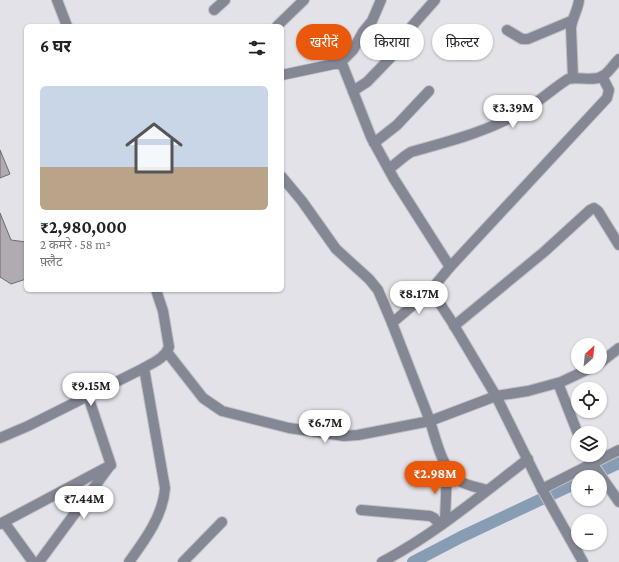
<!DOCTYPE html>
<html lang="hi">
<head>
<meta charset="utf-8">
<style>
	body { margin:0; font-family:"Crimson Pro","Noto Sans Devanagari",serif; background:#f2f2f2; color:#202124; height:100vh; display:flex; flex-direction:column; font-size:15px; white-space:nowrap }
	* { box-sizing:border-box; margin:0 }
	p { font-size:13px; color:#757577 }
	.icon { flex:none; width:22px; height:22px; fill:none; stroke:currentColor; stroke-width:2; stroke-linecap:round; stroke-linejoin:round }
	.map { position:relative; flex:1; overflow:hidden }
	.panel { position:absolute; left:24px; top:24px; width:260px; height:268px; display:flex; flex-direction:column; background:#fff; border-radius:6px; box-shadow:0 1px 3px #0004 }
	.panel>* { flex:none }
	.hud { position:absolute; left:296px; top:24px; width:263px; height:36px; display:flex; gap:8px }
	.needle { width:26px; rotate:27deg }
	.buttons { position:absolute; left:571px; top:338px; display:grid; gap:8px }
	.buttons a { display:grid; place-items:center; width:36px; height:36px; border-radius:50%; background:#fff; box-shadow:0 1px 3px #0004; font-size:20px }
	.price { position:absolute; translate:-50% -34px; padding:0 9px; border-radius:14px; background:#fff; color:#222; font-size:13px; line-height:26px; filter:drop-shadow(0 1px 2px #0008) }
	.price::after { content:''; position:absolute; left:50%; top:24px; width:12px; height:9px; margin-left:-6px; background:inherit; clip-path:polygon(0 0,100% 0,50% 100%) }
	.price.active { background:#ea580c; color:#fff }
	ul { padding:0; list-style:none }
	li { display:grid; align-content:center; gap:8px; height:212px; padding:0 16px }
	li+li { border-top:1px solid #e0e0e0 }
	li span { display:grid; place-items:center; height:124px; border-radius:6px; color:#555 }
	li>.icon { margin-inline-start:auto }
	span .icon { width:72px; height:72px; fill:#fffc; stroke-width:1 }
	li b { font-size:17px }
	h2 { display:flex; justify-content:space-between; align-items:center; height:48px; padding:0 16px; font-size:17px }
	.pill { padding:0 14px; border-radius:18px; background:#fff; box-shadow:0 1px 3px #0004; font-size:14px; line-height:36px }
	.pill.active { background:#ea580c; color:#fff }
	.map>svg:first-child { display:block }
	.lines { fill:none; stroke-linecap:round; stroke-linejoin:round }
	.canal { stroke:#879db4; stroke-width:12 }
	.building { fill:#b0abb0; stroke:#6f6a6f }
	.minor-casing { stroke:#c2c0c6; stroke-width:12 }
	.minor { stroke:#848894; stroke-width:10 }
</style>
</head>
<body>
<div class="map">
<svg width="619" height="562" viewBox="0 0 619 562">
	<rect width="100%" height="100%" fill="#e4e2e9"/>
	<g class="lines">
		<g class="canal">
			<path d="M589,477l30,-14"/>
			<path d="M413,562l48,-25 117,-55"/>
		</g>
	</g>
	<g class="building">
		<path d="M0,150l10,24 -10,4z"/>
		<path d="M0,213l11,27 15,2v37l-15,5 -11,-7z"/>
	</g>
	<g class="lines">
		<defs>
			<g id="minor">
				<path d="M57,0l10,26"/>
				<path d="M214,10l11,-10"/>
				<path d="M277,26l27,-26"/>
				<path d="M507,30l15,9h6l43,-18"/>
				<path d="M339,64l14,-14 10,-18 9,-11 9,-21"/>
				<path d="M282,75l52,-11h5l4,2 28,71 23,42 56,88"/>
				<path d="M573,78l-2,-50c1,-10 7,-18 8,-28"/>
				<path d="M353,91l14,-9 28,-29 17,-27 23,-26"/>
				<path d="M374,143l23,-18 32,-34"/>
				<path d="M389,169l16,-13 6,-4c40,-11 82,-22 117,-44 14,-9 26,-20 40,-29 10,-3 26,3 35,-3 6,-4 11,-12 16,-17"/>
				<path d="M282,177l20,24 34,48 33,30 9,11 14,33 38,98 66,-25 32,-5 33,-9 32,-15"/>
				<path d="M431,290l21,32 44,74 46,93 41,73"/>
				<path d="M392,323l39,-33 19,-23 157,-169 2,-8 -7,-14"/>
				<path d="M454,326l90,-74 46,-42 4,-2 4,3 21,34"/>
				<path d="M167,352l36,46 19,13 67,17 55,8 14,-1 72,-14c6,19 12,47 28,59 8,6 20,7 29,10"/>
				<path d="M600,363l19,-15"/>
				<path d="M558,383l20,51"/>
				<path d="M0,438l28,-12 116,-58c10,-6 21,-10 25,-21l-6,-36 -7,-21"/>
				<path d="M588,455l4,8 27,39"/>
				<path d="M542,489l77,-39"/>
				<path d="M361,510l69,6 4,2 6,7"/>
				<path d="M445,521l2,-51"/>
				<path d="M4,522l29,40"/>
				<path d="M0,524l111,-59 -23,-69"/>
				<path d="M39,562l70,-95"/>
				<path d="M129,562c16,-22 34,-46 36,-74l-21,-120"/>
				<path d="M183,562l39,-40"/>
				<path d="M382,562c53,-28 99,-67 146,-103"/>
			</g>
		</defs>
		<use href="#minor" class="minor-casing"/>
		<use href="#minor" class="minor"/>
	</g>
</svg>
<div class="buttons">
<a><svg class="needle" viewBox="-14 -14 28 28"><path d="M0-13l5 13h-10z" fill="#e53935"/><path d="M0 13l5-13h-10z" fill="#757577"/></svg></a>
<a><svg class="icon" aria-label="locate" viewBox="0 0 24 24"><circle cx="12" cy="12" r="6"/><path d="M12 2v4M12 18v4M2 12h4M18 12h4"/></svg></a>
<a><svg class="icon" aria-label="layers" viewBox="0 0 24 24"><path d="M12 4l9 5-9 5-9-5zM3 14l9 5 9-5"/></svg></a>
<a>+</a>
<a>−</a>
</div>
<b class="price" style="left:513px;top:129px">₹3.39M</b>
<b class="price" style="left:419px;top:315px">₹8.17M</b>
<b class="price" style="left:91px;top:407px">₹9.15M</b>
<b class="price" style="left:325px;top:444px">₹6.7M</b>
<b class="price active" style="left:435px;top:495px">₹2.98M</b>
<b class="price" style="left:84px;top:520px">₹7.44M</b>
<div class="hud">
<a class="pill active">खरीदें</a>
<a class="pill">किराया</a>
<a class="pill">फ़िल्टर</a>
</div>
<section class="panel">
<h2>6 घर<svg class="icon" aria-label="filters" viewBox="0 0 24 24"><path d="M4 7h16M4 17h16"/><circle cx="9" cy="7" r="2"/><circle cx="15" cy="17" r="2"/></svg></h2>
<ul>
<li><span style="background:linear-gradient(#c9d6e8 65%,#b9a48a 0)"><svg class="icon" aria-label="home" viewBox="0 0 24 24"><path d="M3 11l9-7 9 7M6 9v11h12V9"/></svg></span><div><b>₹2,980,000</b><p>2 कमरे · 58 m²</p><p>फ़्लैट</p></div></li>
</ul>
</section>
</div>
</body>
</html>
